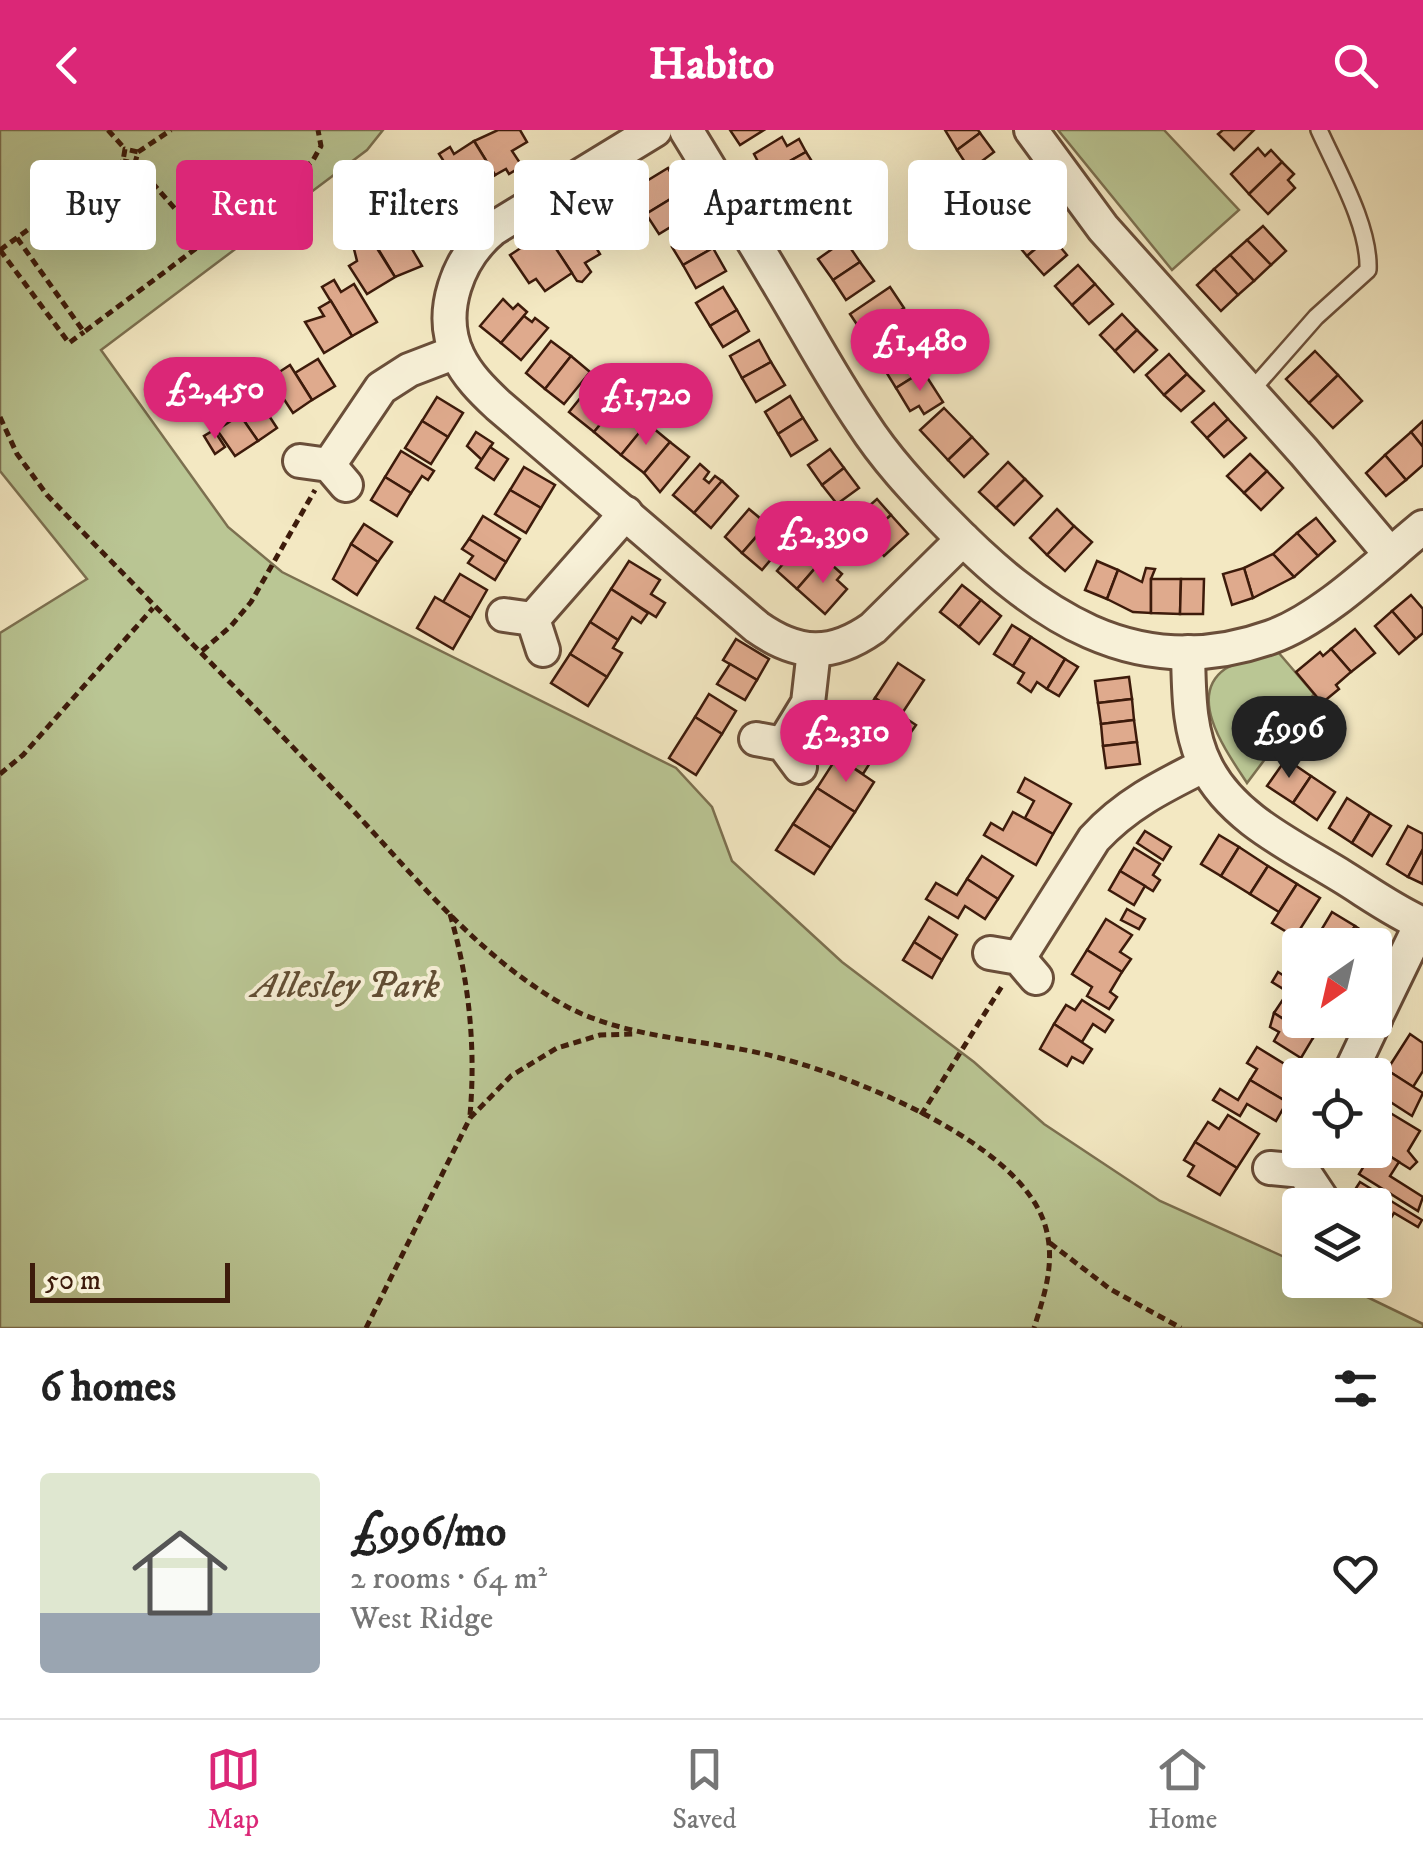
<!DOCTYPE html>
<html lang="en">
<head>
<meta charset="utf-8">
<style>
	body { margin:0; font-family:"IM FELL DW Pica",serif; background:#f2f2f2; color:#222; height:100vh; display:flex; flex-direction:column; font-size:38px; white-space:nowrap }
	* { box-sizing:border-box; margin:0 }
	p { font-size:32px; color:#767676 }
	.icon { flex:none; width:55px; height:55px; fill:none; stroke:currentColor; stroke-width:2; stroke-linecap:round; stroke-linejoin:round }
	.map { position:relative; height:1198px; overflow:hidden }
	.drawer { display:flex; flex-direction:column; background:#fff; flex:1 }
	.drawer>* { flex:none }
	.banner { position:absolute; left:30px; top:30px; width:1365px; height:90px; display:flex; gap:20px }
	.needle { width:65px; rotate:214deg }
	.tools { position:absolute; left:1282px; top:798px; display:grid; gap:20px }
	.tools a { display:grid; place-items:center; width:110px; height:110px; border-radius:10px; background:#fff; box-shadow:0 10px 40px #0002; font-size:50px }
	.scale { position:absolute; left:30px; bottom:25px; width:200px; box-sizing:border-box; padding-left:10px; border:5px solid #3d1b0b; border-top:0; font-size:28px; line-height:35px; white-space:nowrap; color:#3d1b0b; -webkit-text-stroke:8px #f7f0d7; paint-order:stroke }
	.price { position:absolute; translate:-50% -85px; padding:0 22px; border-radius:35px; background:#db2777; color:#fff; font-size:32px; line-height:65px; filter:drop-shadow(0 2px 5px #0008) }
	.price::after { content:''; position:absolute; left:50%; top:60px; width:30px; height:22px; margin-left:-15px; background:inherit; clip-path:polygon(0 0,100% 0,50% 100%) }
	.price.selected { background:#222; color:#fff }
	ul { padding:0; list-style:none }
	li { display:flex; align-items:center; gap:30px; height:250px; padding:0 40px }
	li span { display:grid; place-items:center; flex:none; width:280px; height:200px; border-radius:10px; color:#555 }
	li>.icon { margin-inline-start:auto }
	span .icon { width:120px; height:120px; fill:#fffc; stroke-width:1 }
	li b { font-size:42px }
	h2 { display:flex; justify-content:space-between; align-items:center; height:120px; padding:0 40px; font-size:42px }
	.tag { padding:0 35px; border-radius:10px; background:#fff; box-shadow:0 10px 40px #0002; font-size:35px; line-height:90px }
	.tag.selected { background:#db2777; color:#fff }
	header { display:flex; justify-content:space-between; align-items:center; height:130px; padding:0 40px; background:#db2777; color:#fff; font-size:45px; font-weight:700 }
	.tabs { display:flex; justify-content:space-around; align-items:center; height:140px; border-top:2px solid #e0e0e0; background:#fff; font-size:28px; color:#767676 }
	.tabs a { display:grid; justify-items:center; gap:5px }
	.tabs .selected { color:#db2777 }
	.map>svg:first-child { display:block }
	.green { fill:#bac694; stroke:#7c7050; stroke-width:2.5 }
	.building { fill:#dfaa8d; stroke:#3d1b0b; stroke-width:2.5 }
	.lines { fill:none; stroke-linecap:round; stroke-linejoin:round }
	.service-casing { stroke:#6a4e39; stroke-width:20 }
	.minor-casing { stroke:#6a4e39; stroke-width:38 }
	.path { stroke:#3d1b0b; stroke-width:5; stroke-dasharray:8 5; stroke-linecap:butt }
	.service { stroke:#f7f0d7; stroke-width:15 }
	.minor { stroke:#f7f0d7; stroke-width:32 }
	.labels { text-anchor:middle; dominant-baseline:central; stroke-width:8; stroke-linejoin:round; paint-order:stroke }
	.park-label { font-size:38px; font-style:italic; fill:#624e34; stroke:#f7f0d7 }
</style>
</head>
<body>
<header><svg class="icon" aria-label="back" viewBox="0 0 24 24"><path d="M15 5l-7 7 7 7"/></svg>Habito<svg class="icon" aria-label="search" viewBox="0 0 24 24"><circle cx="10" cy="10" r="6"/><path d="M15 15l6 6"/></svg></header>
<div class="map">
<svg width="1423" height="1198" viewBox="0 0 1423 1198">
	<rect width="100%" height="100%" fill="#f3e8c2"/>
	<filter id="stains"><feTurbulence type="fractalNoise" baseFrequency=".002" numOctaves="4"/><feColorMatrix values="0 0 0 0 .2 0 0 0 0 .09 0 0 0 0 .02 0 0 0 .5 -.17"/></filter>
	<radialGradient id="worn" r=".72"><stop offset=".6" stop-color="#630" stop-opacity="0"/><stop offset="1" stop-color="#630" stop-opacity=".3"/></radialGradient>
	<g class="green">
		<path d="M0,0h383l-16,20 -266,200 127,177 54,45 394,196 36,39 20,54 110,101 132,100 70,62 116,77 140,63v16h32l91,44v4h-1423v-695l87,-54 -87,-108z"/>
		<path d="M1058,0h106l75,80 -67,60z"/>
		<path d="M1278,522l36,42 -67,89c-18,-28 -62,-86 -22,-114 14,-9 36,-12 53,-17z"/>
	</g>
	<g class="building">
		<path d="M520,0l7,12 -15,9 10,15 -13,8 -3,-5 -11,6 -21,-34 24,-11z"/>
		<path d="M730,0h34l-24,15z"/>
		<path d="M945,0h33l2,3 -23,17z"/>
		<path d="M1223,0h31l-20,20 -16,-16z"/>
		<path d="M980,3l14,19 -24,18 -13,-20z"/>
		<path d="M782,7l5,9 12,-7 7,13 -41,23 -11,-21z"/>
		<path d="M474,11l21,34 -30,19 -26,-40 11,-7 4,7z"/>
		<path d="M1258,18l7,8 6,-6 11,12 -33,32 -18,-20z"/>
		<path d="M806,22l7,11 -13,7 5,8 -28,16 -12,-19z"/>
		<path d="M444,32l24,37 -18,11 -3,-4 -9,6 -21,-33z"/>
		<path d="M1282,32l12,12 -6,6 7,8 -27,26 -19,-20z"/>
		<path d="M668,38l14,24 -36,22 -14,-24z"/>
		<path d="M1001,38l13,18 -26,17 -12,-18z"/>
		<path d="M385,41l15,24 20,-12 18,29 -30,19 -33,-53z"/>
		<path d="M1014,56l14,21 -26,17 -14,-21z"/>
		<path d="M813,57l13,20 -28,18 -13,-19z"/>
		<path d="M682,62l13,20 -36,22 -13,-20z"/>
		<path d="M826,77l13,20 -27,18 -14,-20z"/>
		<path d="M575,83l25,41 -15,9 6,9 -9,10 -5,-1 -32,-49z"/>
		<path d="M1035,88l16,18 -24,20 -15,-18z"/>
		<path d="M1263,96l23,25 -15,14 -24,-25z"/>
		<path d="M702,99l11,19 -30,17 -11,-18z"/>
		<path d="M402,102l20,34 -27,11 -18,-30z"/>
		<path d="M545,102l27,41 -27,18 -9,-12 -7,4 -19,-28z"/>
		<path d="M1051,106l16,19 -23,20 -17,-19z"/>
		<path d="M845,110l15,22 -27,18 -15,-21z"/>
		<path d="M1247,110l24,25 -17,16 -24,-26z"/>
		<path d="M368,111l5,1 22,35 -28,17 -18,-28 8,-5 -3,-12z"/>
		<path d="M713,118l13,23 -30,17 -13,-23z"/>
		<path d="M1230,125l24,26 -16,14 -24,-26z"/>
		<path d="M860,132l14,19 -28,19 -13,-20z"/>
		<path d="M1078,135l17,19 -23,21 -17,-19z"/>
		<path d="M1214,139l24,26 -17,16 -24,-26z"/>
		<path d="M334,150l7,12 13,-8 23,38 -25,14 -30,-49z"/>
		<path d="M1095,154l18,20 -24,20 -17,-19z"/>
		<path d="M723,157l14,23 -27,16 -14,-23z"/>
		<path d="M890,157l14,21 -40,27 -14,-21z"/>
		<path d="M503,169l10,10 5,-5 9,8 -26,31 -21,-17z"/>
		<path d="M331,171l21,35 -28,17 -19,-31 19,-6 -5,-8z"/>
		<path d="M737,180l12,21 -26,16 -13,-21z"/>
		<path d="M1122,184l15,16 -22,21 -15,-16z"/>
		<path d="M524,186l8,6 3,-4 13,10 -27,32 -20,-17z"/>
		<path d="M891,186l14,20 -27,18 -14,-19z"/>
		<path d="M1137,200l20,20 -23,22 -19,-21z"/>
		<path d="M759,210l12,22 -29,16 -12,-22z"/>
		<path d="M551,211l20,15 -26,33 -19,-16z"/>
		<path d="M910,220l13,21 -27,17 -13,-21z"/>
		<path d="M1315,221l23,24 -29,28 -23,-24z"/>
		<path d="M1169,224l18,20 -23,21 -18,-20z"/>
		<path d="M571,226l19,16 -26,32 -19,-15z"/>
		<path d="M318,229l17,27 -23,14 -17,-27z"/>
		<path d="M771,232l14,23 -29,17 -14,-24z"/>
		<path d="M290,235l22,35 -19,13 -23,-35z"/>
		<path d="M923,241l20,31 -19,12 -5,-8 -9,5 -14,-23z"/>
		<path d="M1187,244l17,17 -23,20 -17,-16z"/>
		<path d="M1338,245l24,26 -29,27 -24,-25z"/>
		<path d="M594,251l25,21 -25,30 -25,-20z"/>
		<path d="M624,265l28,23 -31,37 -27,-23z"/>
		<path d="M790,266l13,22 -25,16 -13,-22z"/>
		<path d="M437,267l26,16 -15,24 -26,-16z"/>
		<path d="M260,272l17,26 -19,13 -18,-26z"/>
		<path d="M1214,273l14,16 -21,19 -15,-16z"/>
		<path d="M944,278l28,29 -24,23 -28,-30z"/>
		<path d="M240,285l18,26 -23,15 -18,-26z"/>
		<path d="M803,288l14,22 -26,16 -13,-22z"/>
		<path d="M1228,289l18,19 -22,19 -17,-19z"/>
		<path d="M422,291l26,16 -17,27 -26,-16z"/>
		<path d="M1423,291v26l-12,-15z"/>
		<path d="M647,293l23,19 -26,31 -23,-18z"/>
		<path d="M214,300l11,17 -10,7 -11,-18z"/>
		<path d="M476,302l17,11 -11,17 -15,-14z"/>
		<path d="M1411,302l12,15v18l-17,15 -21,-25z"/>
		<path d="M972,307l16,17 -24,23 -16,-17z"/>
		<path d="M670,312l19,15 -29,35 -16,-19z"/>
		<path d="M490,317l18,12 -14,21 -18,-12z"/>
		<path d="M830,319l14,19 -22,17 -14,-20z"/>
		<path d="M401,321l33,20 -6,9 -6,-4 -11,17 -26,-16z"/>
		<path d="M1250,324l17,17 -23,22 -17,-17z"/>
		<path d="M1385,325l21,25 -20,16 -20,-23z"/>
		<path d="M1008,332l17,17 -29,29 -17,-16z"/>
		<path d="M700,334l9,8 -5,7 5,4 6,-7 7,5 -28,32 -21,-18z"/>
		<path d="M524,337l31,18 -14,23 -31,-18z"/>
		<path d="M844,338l15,20 -22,16 -15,-19z"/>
		<path d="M1267,341l16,17 -22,22 -17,-17z"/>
		<path d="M385,347l26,16 -14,23 -26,-16z"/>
		<path d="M1025,349l17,17 -28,29 -18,-17z"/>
		<path d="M722,351l16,15 -27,32 -17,-15z"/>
		<path d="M510,360l31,18 -15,25 -31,-19z"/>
		<path d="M877,369l14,16 -24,21 -14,-16z"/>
		<path d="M749,379l18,15 -25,29 -17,-16z"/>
		<path d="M1057,379l17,17 -27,29 -17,-17z"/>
		<path d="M891,385l17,19 -24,22 -17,-20z"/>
		<path d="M483,386l37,23 -14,23 -37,-23z"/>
		<path d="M1316,388l19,23 -17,15 -21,-23z"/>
		<path d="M364,394l28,18 -14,20 -27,-18z"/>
		<path d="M1074,396l18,16 -27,29 -18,-16z"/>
		<path d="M765,397l19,17 -22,26 -20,-17z"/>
		<path d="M1297,403l21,23 -24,21 -21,-23z"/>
		<path d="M469,409l37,23 -11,18 -27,-17 5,-7 -11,-7z"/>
		<path d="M801,413l20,18 -24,28 -20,-18z"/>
		<path d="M351,414l27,18 -21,33 -24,-16z"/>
		<path d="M1273,424l21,23 -41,21 -9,-30z"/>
		<path d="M824,428l18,16 -5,6 10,9 -22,25 -28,-25z"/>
		<path d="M629,431l31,19 -9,14 14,9 -9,14 -45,-28z"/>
		<path d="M1097,431l21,9 -11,29 -22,-9z"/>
		<path d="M1146,438l9,1 -4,10v34l-18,-1 -26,-13 11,-29 24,12z"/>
		<path d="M1244,438l9,30 -21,7 -9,-31z"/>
		<path d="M460,444l27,16 -16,28 -28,-16z"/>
		<path d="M1151,449h30l-1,35 -29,-1z"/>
		<path d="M1181,449h23l-1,35h-23z"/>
		<path d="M962,455l19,15 -22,27 -19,-15z"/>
		<path d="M611,459l37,24 -7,10 -9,-6 -14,23 -28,-18z"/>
		<path d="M1411,465l12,14v24l-7,6 -24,-28z"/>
		<path d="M435,467l36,21 -18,31 -36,-21z"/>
		<path d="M981,470l20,16 -22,28 -20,-17z"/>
		<path d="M1392,481l24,28 -17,15 -24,-28z"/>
		<path d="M590,492l28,18 -5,8 9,5 -15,24 -37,-23z"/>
		<path d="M1012,495l19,12 -18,29 -19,-12z"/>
		<path d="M1355,499l20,24 -24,19 -20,-23z"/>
		<path d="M1031,507l34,22 -18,30 -10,-7 -6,10 -13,-9 6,-10 -11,-7z"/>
		<path d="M736,509l33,20 -12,21 -34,-20z"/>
		<path d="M1331,519l20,23 -15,13 3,4 -17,14 -26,-31 24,-20 3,4z"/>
		<path d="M570,524l37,23 -19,29 -37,-23z"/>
		<path d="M1065,529l13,8 -19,29 -12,-7z"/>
		<path d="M898,533l26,17 -23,35 -26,-17z"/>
		<path d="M730,534l27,16 -12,20 -28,-16z"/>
		<path d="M1129,547l3,22 -34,4 -3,-22z"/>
		<path d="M709,564l27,17 -14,23 -27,-17z"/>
		<path d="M875,568l41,27 -19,27 -40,-26z"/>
		<path d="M1132,569l2,21 -33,4 -3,-21z"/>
		<path d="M695,587l27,17 -26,41 -27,-17z"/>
		<path d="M1134,590l3,22 -34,4 -2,-22z"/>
		<path d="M853,604l25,16 -15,24 -26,-17z"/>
		<path d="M1137,612l3,22 -34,4 -3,-22z"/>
		<path d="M837,627l37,25 -19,30 -38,-24z"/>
		<path d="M1286,629l25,17 -18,27 -26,-17z"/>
		<path d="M1311,646l24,16 -18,28 -24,-17z"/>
		<path d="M1025,648l46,26 -18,30 -28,-16 9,-17 -16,-9z"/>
		<path d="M817,658l38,24 -24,36 -38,-24z"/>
		<path d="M1347,668l23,15 -18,30 -23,-15z"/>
		<path d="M1013,682l40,22 -17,31 -52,-30 7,-12 12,7z"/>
		<path d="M1370,683l21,13 -19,30 -20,-13z"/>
		<path d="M793,694l38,24 -17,26 -38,-24z"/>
		<path d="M1408,696l15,8v15l-15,28 -21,-13z"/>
		<path d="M1145,701l26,16 -8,13 -26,-17z"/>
		<path d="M1219,705l20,12 -18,29 -20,-12z"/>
		<path d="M1239,717l29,19 -18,28 -29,-18z"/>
		<path d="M1134,718l26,16 -7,11 7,5 -7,11 -33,-20z"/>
		<path d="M1423,719v35l-15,-7z"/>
		<path d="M982,726l31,20 -15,23 -31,-20z"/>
		<path d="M1268,736l29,18 -18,28 -29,-18z"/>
		<path d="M1120,741l25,15 -11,19 -25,-15z"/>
		<path d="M967,749l31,20 -13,20 -20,-13 -7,12 -32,-19 10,-16 21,12z"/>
		<path d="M1297,754l23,14 -25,39 -23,-14z"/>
		<path d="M1127,779l18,10 -6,10 -18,-9z"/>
		<path d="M1332,782l23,14 -12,19h-24l-5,-3z"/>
		<path d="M929,787l28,18 -15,25 -28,-18z"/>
		<path d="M1106,789l26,16 -12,17 11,7 -9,13 -35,-22z"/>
		<path d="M1355,796l21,14 -3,5h-30z"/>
		<path d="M914,812l28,18 -10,18 -29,-18z"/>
		<path d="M1087,820l35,22 -12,20 7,5 -8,12 -22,-13 5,-9 -20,-13z"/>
		<path d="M1278,842l22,14 -4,9 4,3v22h24l-11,18 -39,-25 14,-21 -16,-10z"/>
		<path d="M1082,870l31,20 -8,12 -12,-8 -11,18 -28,-18 12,-19 9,5z"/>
		<path d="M1274,883l39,25 -12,20 -27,-17 5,-9 -9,-5z"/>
		<path d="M1054,894l38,25 -9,14 -11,-6 -5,9 -27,-17z"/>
		<path d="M1410,904l13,9v28l-10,16 -26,-17z"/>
		<path d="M1257,917l34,21 -2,4 11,7 -13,23 -37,-22 7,-11 -10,-6z"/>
		<path d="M1387,940l36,23 -11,23 -37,-24z"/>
		<path d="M1250,950l37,22 -11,19 -29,-17 -7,12 -27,-16 7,-11 18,11z"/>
		<path d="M1382,978l38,23 -12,20 9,11 -7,7 -35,-22v-28z"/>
		<path d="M1228,985l31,19 -22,34 -42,-26 13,-20 11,7z"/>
		<path d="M1195,1012l42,26 -17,27 -32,-19 6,-10 -10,-6z"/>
		<path d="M1375,1017l24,15 -9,14 33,21 -5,14 -59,-37 5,-8 -13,-8 5,-8h19z"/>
		<path d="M1360,1052l62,38 -4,7 -24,-14 -12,19 -7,-4v-23h-30z"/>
	</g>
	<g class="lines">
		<defs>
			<path id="service" d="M1250,262l66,-75 52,-47c2,-43 -31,-100 -49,-140"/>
			<g id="minor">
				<path d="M655,0l-162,99c-35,29 -56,83 -35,127 9,19 24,34 40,49l259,222c41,29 75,30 116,1l90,-89"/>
				<path d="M686,0c32,52 63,104 94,156 27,45 52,92 82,136 23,36 52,67 82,98 90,93 191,166 327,117 53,-19 108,-74 152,-110"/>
				<path d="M1031,0l72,98 201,224 86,102"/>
				<path d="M300,331l29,4 17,20"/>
				<path d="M329,335l52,-77 28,-18 47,-18"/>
				<path d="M504,485l29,4 10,31"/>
				<path d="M533,489l93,-106"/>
				<path d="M1188,522c1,38 0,79 18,114 26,53 89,81 137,111 26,16 52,35 80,47"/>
				<path d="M756,609l27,5 17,23"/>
				<path d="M783,614l25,-41 6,-53"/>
				<path d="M990,823l29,5 17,20"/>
				<path d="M1019,828l75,-119c32,-35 69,-53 111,-74"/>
				<path d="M1375,889l46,-95"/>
				<path d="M1349,945l26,-55"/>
				<path d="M1270,1038l33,3 20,30"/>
			</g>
		</defs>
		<use href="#service" class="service-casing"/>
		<use href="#minor" class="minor-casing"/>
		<g class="path">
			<path d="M108,0l17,19"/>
			<path d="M138,22l33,-22"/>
			<path d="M135,33l69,79"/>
			<path d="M17,108l67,94 228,-170 9,-16 -3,-16"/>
			<path d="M0,120l123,-89 2,-12 13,3 -3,11 -12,-2"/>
			<path d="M0,120l69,93 15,-11"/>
			<path d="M0,287l17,37 30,41c94,98 190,193 284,292 60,62 116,134 186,187 23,17 51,36 78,45 55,20 113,22 169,35 80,18 255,86 281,171 11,36 0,68 -11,103"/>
			<path d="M202,521l29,-25 20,-24 64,-112"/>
			<path d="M0,644l23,-19 130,-147"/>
			<path d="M450,784c19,65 26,133 20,201"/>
			<path d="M921,985l81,-129"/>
			<path d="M1050,1113l60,46 71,39"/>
			<path d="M366,1198l104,-210 41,-42 46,-28 43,-13 35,-1"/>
		</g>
		<use href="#service" class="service"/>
		<use href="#minor" class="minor"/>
	</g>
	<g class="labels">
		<g class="park-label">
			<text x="346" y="856">Allesley Park</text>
		</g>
	</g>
	<rect width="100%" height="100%" filter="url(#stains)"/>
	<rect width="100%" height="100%" fill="url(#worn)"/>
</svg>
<div class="tools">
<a><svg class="needle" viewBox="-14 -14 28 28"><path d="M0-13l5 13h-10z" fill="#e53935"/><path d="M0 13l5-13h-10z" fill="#767676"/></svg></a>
<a><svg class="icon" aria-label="locate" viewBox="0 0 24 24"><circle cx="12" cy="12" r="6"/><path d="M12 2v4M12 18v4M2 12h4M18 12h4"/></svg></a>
<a><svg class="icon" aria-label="layers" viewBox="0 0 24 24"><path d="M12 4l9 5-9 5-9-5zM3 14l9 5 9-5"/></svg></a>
</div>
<div class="scale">50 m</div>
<b class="price" style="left:920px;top:264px">£1,480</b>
<b class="price" style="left:215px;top:312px">£2,450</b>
<b class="price" style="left:646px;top:318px">£1,720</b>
<b class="price" style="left:823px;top:456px">£2,390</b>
<b class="price selected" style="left:1289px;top:651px">£996</b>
<b class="price" style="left:846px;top:655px">£2,310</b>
<div class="banner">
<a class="tag">Buy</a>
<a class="tag selected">Rent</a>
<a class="tag">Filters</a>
<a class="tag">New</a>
<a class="tag">Apartment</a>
<a class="tag">House</a>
</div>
</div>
<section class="drawer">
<h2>6 homes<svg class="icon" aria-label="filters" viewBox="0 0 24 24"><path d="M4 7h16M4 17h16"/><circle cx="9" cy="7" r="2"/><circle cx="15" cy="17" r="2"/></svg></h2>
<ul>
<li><span style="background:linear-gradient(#dfe7d0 70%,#9aa5b1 0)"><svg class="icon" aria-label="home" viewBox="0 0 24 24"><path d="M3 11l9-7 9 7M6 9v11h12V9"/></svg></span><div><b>£996/mo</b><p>2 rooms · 64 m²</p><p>West Ridge</p></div><svg class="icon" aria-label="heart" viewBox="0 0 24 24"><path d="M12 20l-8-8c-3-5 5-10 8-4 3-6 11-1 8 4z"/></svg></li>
</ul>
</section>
<nav class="tabs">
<a class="selected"><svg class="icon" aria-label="map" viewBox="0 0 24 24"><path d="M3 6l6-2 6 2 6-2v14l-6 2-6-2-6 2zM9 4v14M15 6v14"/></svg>Map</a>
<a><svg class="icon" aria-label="saved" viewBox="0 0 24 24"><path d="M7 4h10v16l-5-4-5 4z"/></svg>Saved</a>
<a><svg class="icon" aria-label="home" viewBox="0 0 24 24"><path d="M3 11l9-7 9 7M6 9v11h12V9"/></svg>Home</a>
</nav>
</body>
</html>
